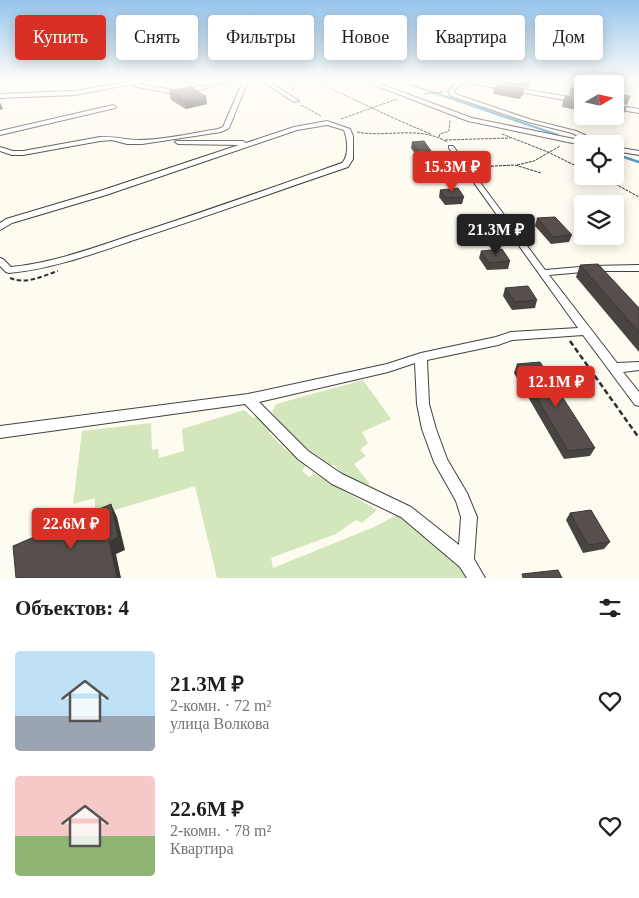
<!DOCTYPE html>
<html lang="ru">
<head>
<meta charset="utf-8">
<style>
	body { margin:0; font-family:Georgia,serif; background:#f2f2f2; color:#202124; height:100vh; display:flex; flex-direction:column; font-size:19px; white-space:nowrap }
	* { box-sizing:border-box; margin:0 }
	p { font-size:16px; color:#757577 }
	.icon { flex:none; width:28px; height:28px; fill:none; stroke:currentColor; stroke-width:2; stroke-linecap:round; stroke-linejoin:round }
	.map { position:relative; height:578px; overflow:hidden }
	.side { display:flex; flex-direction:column; background:#fff; flex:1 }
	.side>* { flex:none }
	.hud { position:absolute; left:15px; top:15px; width:610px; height:45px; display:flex; gap:10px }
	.needle { width:32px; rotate:81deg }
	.fabs { position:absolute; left:574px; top:75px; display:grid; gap:10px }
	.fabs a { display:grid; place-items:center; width:50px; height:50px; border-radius:5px; background:#fff; box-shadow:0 2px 12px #0003; font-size:25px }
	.price { position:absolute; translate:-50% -42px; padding:0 11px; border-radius:5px; background:#d93025; color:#fff; font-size:16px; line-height:32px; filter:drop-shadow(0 1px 2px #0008) }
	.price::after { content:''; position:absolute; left:50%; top:30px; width:15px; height:11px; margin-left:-8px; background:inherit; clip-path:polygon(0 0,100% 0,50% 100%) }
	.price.selected { background:#222; color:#fff }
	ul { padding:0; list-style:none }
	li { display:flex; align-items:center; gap:15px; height:125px; padding:0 15px }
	li span { display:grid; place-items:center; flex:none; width:140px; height:100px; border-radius:5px; color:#555 }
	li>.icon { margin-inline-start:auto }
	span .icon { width:60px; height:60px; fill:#fffc; stroke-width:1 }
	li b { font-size:21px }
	h2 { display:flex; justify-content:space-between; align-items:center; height:60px; padding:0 15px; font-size:21px }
	.pill { padding:0 18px; border-radius:5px; background:#fff; box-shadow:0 2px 12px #0003; font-size:18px; line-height:45px }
	.pill.selected { background:#d93025; color:#fff }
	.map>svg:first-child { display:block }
	.green { fill:#d4e6bc }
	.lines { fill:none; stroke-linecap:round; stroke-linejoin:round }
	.stream-far1 { stroke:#4697c3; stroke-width:2 }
	.stream { stroke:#4697c3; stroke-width:2.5 }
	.minor-casing { stroke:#414141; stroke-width:2 }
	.path-far2 { stroke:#303030; stroke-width:1; stroke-dasharray:3 1; stroke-linecap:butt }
	.path-far1 { stroke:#303030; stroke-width:2; stroke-dasharray:4.5 2.5; stroke-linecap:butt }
	.path { stroke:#303030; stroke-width:2.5; stroke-dasharray:5.5 3; stroke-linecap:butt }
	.minor { fill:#fff; fill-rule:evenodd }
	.wall { fill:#4a4440 }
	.shaded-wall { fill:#3c3734 }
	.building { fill:#564f4b; stroke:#3c3734 }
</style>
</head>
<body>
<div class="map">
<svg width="639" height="578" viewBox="0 0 639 578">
	<rect width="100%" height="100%" fill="#fefbf0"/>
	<g class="green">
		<path d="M363,380l28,39 -29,13 6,11 -8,7 6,6 -12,8 16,20 -8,3 -14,-7 -14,-15 -9,1 -40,-35 -13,-19 4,-8z"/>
		<path d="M244,410l9,8 4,-1 14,13 -2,3 16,16 22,15 -5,7 7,6 6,-3 62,36 -15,13 -6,-3 -20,14 -65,24 2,10 101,-41 23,-12 28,23 3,-2 33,30 8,12h-252l-22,-92 -100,30v-18l-22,6 9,-73 69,-8 1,27 6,-1 1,9 25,-7 -2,-22z"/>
	</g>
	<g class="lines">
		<path class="stream-far1" d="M400,81l158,54"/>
		<path class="stream" d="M615,154l24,8"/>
		<defs>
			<g id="minor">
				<path d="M0,81h4l-4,3z"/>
				<path d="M133,81h14l-72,14 -75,3v-4l75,-3z"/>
				<path d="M182,81c8,0 12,4 19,5 6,1 23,-5 32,-5l-53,14 -47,-9 3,-2 44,7 16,-3z"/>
				<path d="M243,81h5l-19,47 -8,4 -79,12h-15l-15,-4 -12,1 -77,14h-11l-12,-4v-4l13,4h10l77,-14c14,-1 25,3 39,3 26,0 53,-7 79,-11l5,-2z"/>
				<path d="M262,81h6l31,20 -5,1z"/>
				<path d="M364,81h8l100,37 112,23v-2l-12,-6 -44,-11 -77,-26 -3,-5 10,-10h18l106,18v4l-119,-21 -9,9 1,3 77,26 44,11 13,6 1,7h-8v1l-114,-24z"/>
				<path d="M113,105l3,2 -1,1 -115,27v-4z"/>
				<path d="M615,105l24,4v4l-24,-4z"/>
				<path d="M327,121l23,8 3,7v23l-5,8c-71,24 -142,50 -214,73 -41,14 -82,29 -125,33l-3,-1 -6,-6v-8l3,1 8,8c41,-4 79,-18 118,-31 72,-23 142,-48 213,-73 7,-7 6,-23 2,-33l-17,-5 -30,5 -191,65 -94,28 -12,7v-7l6,-4 94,-28 139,-46 -61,-1 -3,-2 1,-1h67l3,2 48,-16z"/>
				<path d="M449,146h4l92,124 46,-4 48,-1v6h-45l-45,4 68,88 22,-1v8l-16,2 16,20v14l-4,-1 -52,-70 -71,5 -14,5 -71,15 2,44 7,25 11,30 20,34 10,24 -3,42 11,19h-18l-7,-11 -59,-50 -69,-33 -34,-25 -53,-55 -245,34v-12l248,-32 139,-30 34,-11 75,-16 15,-5 67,-4 -129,-180zM415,363l2,41 5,25 12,33 22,39 5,16 -2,28 -48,-38 -69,-33 -34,-23 -49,-49 129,-30z"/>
				<path d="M615,147l24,4v4l-24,-4z"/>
			</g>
		</defs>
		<use href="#minor" class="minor-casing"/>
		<g class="path-far2">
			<path d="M289,81l4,10"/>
			<path d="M315,81c39,18 76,37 116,53"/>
			<path d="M424,94l20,-2"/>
			<path d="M301,105l20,11"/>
			<path d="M341,119l56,-20"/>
			<path d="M357,132c30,6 62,-7 90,10"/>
			<path d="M502,134l46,18 34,17"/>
			<path d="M439,137l1,-3 9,-3 1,-11"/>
			<path d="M445,140l65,-2"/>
			<path d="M517,165l17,-4 26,-15"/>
			<path d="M475,167l40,-2 26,8"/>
			<path d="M601,176l38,21"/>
		</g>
		<path class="path-far1" d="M10,278c16,7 32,-2 48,-7"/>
		<path class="path" d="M570,341l69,97"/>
		<use href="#minor" class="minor"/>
	</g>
	<g class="wall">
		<path d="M504,82h26l-1,4 -1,2 -25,-4z"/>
		<path d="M582,88v10l-13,-3 1,-6z"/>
		<path d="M494,89h30l-1,5 -4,5 -26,-5z"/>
		<path d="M169,91l37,5 1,8 -21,5 -15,-9z"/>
		<path d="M620,94l10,2 -3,9 -10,-2z"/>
		<path d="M582,98v13l-20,-4 1,-6z"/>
		<path d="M626,107l-4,11 -9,-2h2v-8z"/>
		<path d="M412,142l33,29 -1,7h-12l-21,-30z"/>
		<path d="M440,190l24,7 -2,7 -17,1 -6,-8z"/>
		<path d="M458,217l26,9 -2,7 -19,2 -6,-10z"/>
		<path d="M537,218l35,17 -3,7 -18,2 -16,-18z"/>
		<path d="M481,251l29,10 -2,8 -21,1 -8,-12z"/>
		<path d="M580,265l59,43v44l-63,-75z"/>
		<path d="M505,288l32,12 -2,8 -23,2 -9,-14z"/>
		<path d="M517,364l78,84 -5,8 -26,3 -50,-86z"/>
		<path d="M570,513l40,29 -6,7 -21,4 -17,-33z"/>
	</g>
	<g class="shaded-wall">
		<path d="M524,89l-1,5 -4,5 2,-6z"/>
		<path d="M206,96l1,8 -21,5 -1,-8z"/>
		<path d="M0,102l3,7 -3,1z"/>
		<path d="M111,504l6,13 8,33 -9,4 5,24h-4l-8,-36z"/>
	</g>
	<g class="building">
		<path d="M498,85l26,4 -3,4 -27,-4z"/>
		<path d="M190,87l16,9 -21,5 -16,-10z"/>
		<path d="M572,87l10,1v4l-12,-3z"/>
		<path d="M620,94l10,2 -1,3 -10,-1z"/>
		<path d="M566,96l16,2v7l-19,-4z"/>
		<path d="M616,105l10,2 -1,5 -10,-2z"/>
		<path d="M424,141l21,30 -12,1 -21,-30z"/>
		<path d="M458,188l6,9 -18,1 -6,-8z"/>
		<path d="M477,216l7,10 -19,1 -7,-10z"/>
		<path d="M555,217l17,18 -19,2 -16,-19z"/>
		<path d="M502,249l8,12 -21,2 -8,-12z"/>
		<path d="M598,264l41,44v24l-59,-67z"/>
		<path d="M528,286l9,14 -22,2 -10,-14z"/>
		<path d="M540,362l55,86 -27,3 -51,-87z"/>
		<path d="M111,504l7,33 -9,5 8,36h-101l-3,-32z"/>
		<path d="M591,510l19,32 -22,3 -18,-32z"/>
		<path d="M558,570l4,8h-39l-1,-4z"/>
	</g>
	<linearGradient id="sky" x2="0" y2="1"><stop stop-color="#95c5ec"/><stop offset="0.5" stop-color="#fffdf8"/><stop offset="1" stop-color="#fffdf8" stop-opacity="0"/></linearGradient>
	<rect width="639" height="162" fill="url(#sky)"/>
</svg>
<div class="fabs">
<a><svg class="needle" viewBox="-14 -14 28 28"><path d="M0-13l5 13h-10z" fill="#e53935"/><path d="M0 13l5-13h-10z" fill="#757577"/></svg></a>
<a><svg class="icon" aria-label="locate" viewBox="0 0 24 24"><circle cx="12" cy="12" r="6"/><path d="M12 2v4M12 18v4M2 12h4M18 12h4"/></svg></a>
<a><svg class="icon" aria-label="layers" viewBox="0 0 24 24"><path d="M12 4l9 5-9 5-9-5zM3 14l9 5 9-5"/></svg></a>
</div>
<b class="price" style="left:452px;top:193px">15.3M ₽</b>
<b class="price selected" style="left:496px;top:256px">21.3M ₽</b>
<b class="price" style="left:556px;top:408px">12.1M ₽</b>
<b class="price" style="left:71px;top:550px">22.6M ₽</b>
<div class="hud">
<a class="pill selected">Купить</a>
<a class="pill">Снять</a>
<a class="pill">Фильтры</a>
<a class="pill">Новое</a>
<a class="pill">Квартира</a>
<a class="pill">Дом</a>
</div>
</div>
<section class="side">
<h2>Объектов: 4<svg class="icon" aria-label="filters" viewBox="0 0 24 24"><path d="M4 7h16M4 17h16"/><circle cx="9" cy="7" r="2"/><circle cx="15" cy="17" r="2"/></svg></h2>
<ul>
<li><span style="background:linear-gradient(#bfe0f5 65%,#9aa5b1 0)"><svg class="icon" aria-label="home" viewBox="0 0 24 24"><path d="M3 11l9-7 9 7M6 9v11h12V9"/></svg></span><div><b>21.3M ₽</b><p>2-комн. · 72 m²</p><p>улица Волкова</p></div><svg class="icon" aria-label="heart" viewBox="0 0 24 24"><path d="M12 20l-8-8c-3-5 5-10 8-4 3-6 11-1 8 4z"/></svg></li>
<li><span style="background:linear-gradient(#f6c9c9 60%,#8fb573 0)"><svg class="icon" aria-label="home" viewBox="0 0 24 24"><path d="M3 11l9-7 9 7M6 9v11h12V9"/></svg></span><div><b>22.6M ₽</b><p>2-комн. · 78 m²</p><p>Квартира</p></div><svg class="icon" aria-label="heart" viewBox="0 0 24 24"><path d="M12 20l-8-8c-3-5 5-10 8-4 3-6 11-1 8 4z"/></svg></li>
</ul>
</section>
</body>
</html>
